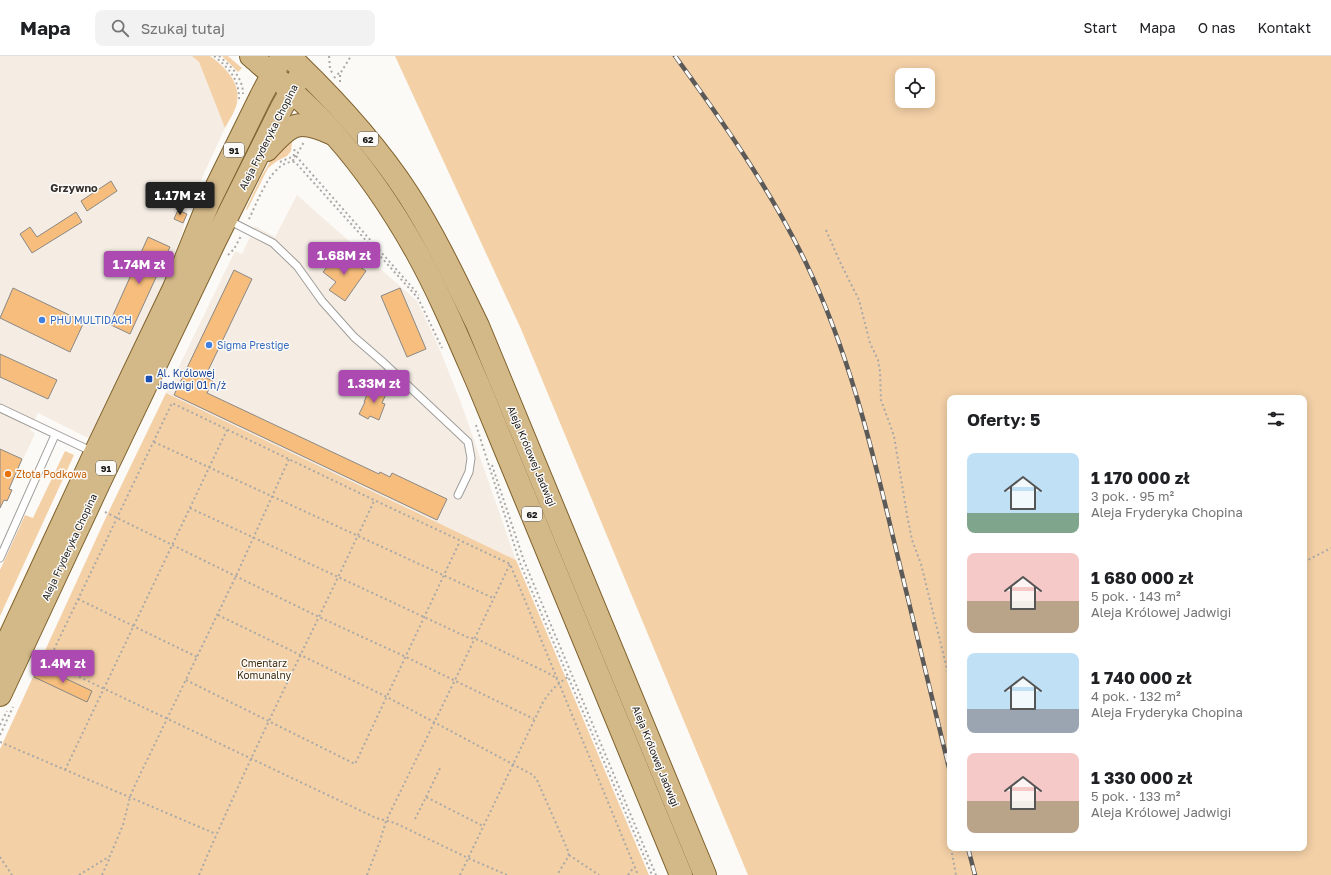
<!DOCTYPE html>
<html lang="pl">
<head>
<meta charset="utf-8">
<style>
	body { margin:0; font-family:"Golos Text",sans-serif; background:#f2f2f2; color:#202124; height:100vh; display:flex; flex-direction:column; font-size:15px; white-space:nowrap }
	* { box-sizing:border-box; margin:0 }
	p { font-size:13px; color:#757577 }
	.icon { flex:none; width:22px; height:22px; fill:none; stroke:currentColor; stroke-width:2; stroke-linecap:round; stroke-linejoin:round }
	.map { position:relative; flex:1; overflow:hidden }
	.details { position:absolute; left:947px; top:339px; width:360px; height:456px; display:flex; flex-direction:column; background:#fff; border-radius:8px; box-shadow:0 2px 10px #0003 }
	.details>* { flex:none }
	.controls { position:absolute; left:895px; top:12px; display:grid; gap:8px }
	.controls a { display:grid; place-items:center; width:40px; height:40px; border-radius:8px; background:#fff; box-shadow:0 2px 10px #0003; font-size:20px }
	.price { position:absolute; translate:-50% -34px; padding:0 9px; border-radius:4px; background:#ac4ab1; color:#fff; font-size:13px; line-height:26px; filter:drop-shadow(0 1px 2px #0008) }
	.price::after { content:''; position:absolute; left:50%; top:24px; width:12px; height:9px; margin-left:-6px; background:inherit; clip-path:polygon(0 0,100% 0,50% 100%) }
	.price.active { background:#222; color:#fff }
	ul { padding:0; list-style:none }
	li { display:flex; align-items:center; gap:12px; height:100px; padding:0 20px }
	li span { display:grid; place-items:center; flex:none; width:112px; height:80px; border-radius:8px; color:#555 }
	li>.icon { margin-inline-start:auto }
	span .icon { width:48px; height:48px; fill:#fffc; stroke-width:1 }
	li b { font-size:17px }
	h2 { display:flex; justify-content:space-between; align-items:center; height:48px; padding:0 20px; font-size:17px }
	header { display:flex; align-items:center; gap:24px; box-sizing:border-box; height:56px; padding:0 20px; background:#fff; border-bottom:1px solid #e0e0e0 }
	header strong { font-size:19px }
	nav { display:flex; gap:22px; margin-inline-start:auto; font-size:14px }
	.search { width:280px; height:36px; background:#f2f2f2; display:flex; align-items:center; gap:10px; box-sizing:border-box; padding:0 14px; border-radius:8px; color:#757577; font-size:15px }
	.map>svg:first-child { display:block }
	.built { fill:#f5ede4 }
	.green { fill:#f3d0a6; fill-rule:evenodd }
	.building { fill:#f6bd7c; stroke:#8a8885 }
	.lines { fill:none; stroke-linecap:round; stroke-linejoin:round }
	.lane-casing { stroke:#9f9d9a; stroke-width:9 }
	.primary-casing { stroke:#7e612c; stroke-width:24 }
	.path { stroke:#aaa9a7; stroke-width:2; stroke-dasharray:2 3; stroke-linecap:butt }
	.lane { stroke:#fff; stroke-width:7 }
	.primary { stroke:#d3b888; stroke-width:22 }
	.rail-casing { stroke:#5b5a58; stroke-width:4.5 }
	.rail { stroke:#fcfaf7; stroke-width:3; stroke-dasharray:9; stroke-linecap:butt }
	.shop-dot { fill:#3f7fe0; stroke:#fcfaf7; stroke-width:1.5 }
	.transit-dot { fill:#1a4fb4; stroke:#fcfaf7; stroke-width:1.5 }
	.food-dot { fill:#e8710a; stroke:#fcfaf7; stroke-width:1.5 }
	.labels { text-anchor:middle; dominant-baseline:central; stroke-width:3; stroke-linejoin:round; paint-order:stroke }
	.shield { fill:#fcfaf7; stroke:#5c5b5a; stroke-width:1 }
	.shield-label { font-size:9px; font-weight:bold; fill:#181716 }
	.street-label { font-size:10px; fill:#181716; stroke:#fcfaf7 }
	.shop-label { font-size:10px; fill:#366cbe; stroke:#fcfaf7; text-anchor:start }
	.transit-label { font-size:10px; fill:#164399; stroke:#fcfaf7; text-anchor:start }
	.food-label { font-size:10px; fill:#c56008; stroke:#fcfaf7; text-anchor:start }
	.park-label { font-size:10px; fill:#442e10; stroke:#fcfaf7 }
	.neighbourhood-label { font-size:11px; font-weight:bold; fill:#33312f; stroke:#fcfaf7 }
</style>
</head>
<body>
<header>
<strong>Mapa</strong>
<div class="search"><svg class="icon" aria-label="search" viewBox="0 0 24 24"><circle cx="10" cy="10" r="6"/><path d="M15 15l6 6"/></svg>Szukaj tutaj</div>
<nav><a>Start</a><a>Mapa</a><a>O nas</a><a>Kontakt</a></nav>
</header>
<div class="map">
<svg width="1331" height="819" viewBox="0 0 1331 819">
	<rect width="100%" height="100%" fill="#fcfaf7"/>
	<g class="built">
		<path d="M0,0h192l7,6 26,66 -37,80 -5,22 -26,72 -67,137 -52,-26 -8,17 5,3 -2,5 -24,51 3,1 -5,11 -5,-2 -2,5z"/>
		<path d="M297,139l120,106 21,44 22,55 56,160 -350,-167 69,-142 7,3 13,-28 20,11z"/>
	</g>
	<g class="green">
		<path d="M192,0h18c15,11 31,26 27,47 -2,9 -8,17 -12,25l-26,-66z"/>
		<path d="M222,0h6l14,12 -4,4z"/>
		<path d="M395,0h936v819h-583l-227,-546zM902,19h26v26h-26zM950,342h354v450h-354z"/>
		<path d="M293,78l-2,17 -4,5 -10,5 -9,7 -21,42 -1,-1 15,-32 18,-31z"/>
		<path d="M166,337l350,167 133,315h-649v-126l108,-236z"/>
		<path d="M65,395l9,4 -74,161v-46l25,-55 8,3z"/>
		<path d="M57,451l-5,19 -47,101 -5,5v-3z"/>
	</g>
	<g class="building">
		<path d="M111,125l6,10 -30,20 -6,-10z"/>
		<path d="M178,154l9,4 -4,9 -9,-4z"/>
		<path d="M76,156l6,10 -50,31 -12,-19 10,-7 7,10z"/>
		<path d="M148,181l22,10 -40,87 -21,-10z"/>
		<path d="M339,196l27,19 -21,30 -16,-11 7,-8 -13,-10z"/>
		<path d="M234,214l18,9 -47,98 8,4 -6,12 172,81 1,-2 10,5 2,-4 55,26 -10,21 -263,-125z"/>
		<path d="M13,232l71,34 -14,30 -70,-34z"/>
		<path d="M400,232l26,61 -19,8 -26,-61z"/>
		<path d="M0,298l57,26 -9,19 -48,-22z"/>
		<path d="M372,330l15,6 -5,11 3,1 -6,16 -9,-4 -2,3 -9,-5 6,-12h-1l6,-15 2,1z"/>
		<path d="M0,393l22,10 -13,30 3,1 -5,11 -3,-1 -4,8z"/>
		<path d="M39,610l53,25 -5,11 -53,-25z"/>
	</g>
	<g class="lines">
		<defs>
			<g id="lane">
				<path d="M228,164l45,23 24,23 25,35 32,36 30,26 84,79 3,16 -2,14 -11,23"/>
				<path d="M0,352l93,44"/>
				<path d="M0,502l55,-123"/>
			</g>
			<g id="primary">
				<path d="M251,0c29,25 59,50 84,79 31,35 58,75 81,116 24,43 43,89 63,135l202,489"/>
				<path d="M289,0c44,42 86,87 119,138 27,42 48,87 70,132l227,549"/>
				<path d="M267,94c24,-27 31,-32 66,-16"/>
				<path d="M0,602l95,-205 79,-165 34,-84 53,-108 18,-34"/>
				<path d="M0,639l100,-214 115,-240 67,-134 16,-28"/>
			</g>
		</defs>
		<use href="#lane" class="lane-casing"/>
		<use href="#primary" class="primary-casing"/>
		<g class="path">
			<path d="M214,0c15,12 26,24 25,45"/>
			<path d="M219,0c12,10 24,22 24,38"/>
			<path d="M329,0l1,13 3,5"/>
			<path d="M334,22l7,-7"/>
			<path d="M340,26v-8l11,-18"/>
			<path d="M296,100l123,139"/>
			<path d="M293,105l2,-15"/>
			<path d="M280,106l9,-4 7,-2 8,-14"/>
			<path d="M249,163c8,-16 23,-60 46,-57l123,136 24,50"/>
			<path d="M826,174l14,32 19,38 11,43 8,17 2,12 1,28 13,36 13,79 5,25 9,24 29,117"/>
			<path d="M228,199l6,-6 7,-13"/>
			<path d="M476,369l44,138 132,312"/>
			<path d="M154,386l339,156"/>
			<path d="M492,409l32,96 132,314"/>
			<path d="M190,452l277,129 12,3 67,32 9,5 2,3"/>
			<path d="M105,456l214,105 87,40 128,62"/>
			<path d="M1304,506l27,-14"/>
			<path d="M78,543l119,58"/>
			<path d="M218,559l169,82 146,78 4,5 32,73 -1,4 -11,18"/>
			<path d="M186,624l169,84 105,-223"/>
			<path d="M0,669l7,-14"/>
			<path d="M0,679l13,-28"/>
			<path d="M0,686l216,92"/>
			<path d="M65,714l162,-340"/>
			<path d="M426,741l15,-31"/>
			<path d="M415,763l11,-22 57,29"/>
			<path d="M950,777v11"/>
			<path d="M951,792l5,27"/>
			<path d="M569,799l30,20"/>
			<path d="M0,801l12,18"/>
			<path d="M79,819l31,-19 13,-31 7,-28 5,-12 101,-209 53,-117"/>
			<path d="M102,819l8,-18"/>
			<path d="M199,819c54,-127 117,-249 175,-374"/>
			<path d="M367,819l13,-34 6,-20 69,-141 55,-116"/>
			<path d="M460,819l83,-173c8,-12 13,-17 25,-25"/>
			<path d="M507,819l-39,-17 -73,-35 -19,-5 -328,-156 124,-259 202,97 136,64 128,311"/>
			<path d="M628,819l6,-8"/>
		</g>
		<use href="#lane" class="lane"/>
		<use href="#primary" class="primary"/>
		<defs>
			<g id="rail">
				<path d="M675,0c48,66 95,133 131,207 42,87 65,181 87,274 19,78 38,156 57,235"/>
				<path d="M968,792l7,27"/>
			</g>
		</defs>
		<use href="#rail" class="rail-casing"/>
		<use href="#rail" class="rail"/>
	</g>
	<g class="shop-dot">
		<circle cx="42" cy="264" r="4"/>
		<circle cx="209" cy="289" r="4"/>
	</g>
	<rect class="transit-dot" x="145" y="319" width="8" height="8" rx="2"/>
	<circle class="food-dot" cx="8" cy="418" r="4"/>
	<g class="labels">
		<g class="shield">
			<rect x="358" y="76" width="20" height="14" rx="3"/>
			<rect x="224" y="87" width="20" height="14" rx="3"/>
			<rect x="96" y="405" width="20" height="14" rx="3"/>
			<rect x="522" y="451" width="20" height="14" rx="3"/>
		</g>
		<g class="shield-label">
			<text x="368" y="83">62</text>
			<text x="234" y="94">91</text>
			<text x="106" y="412">91</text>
			<text x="532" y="458">62</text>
		</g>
		<g class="street-label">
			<text transform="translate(268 81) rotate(-63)">Aleja Fryderyka Chopina</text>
			<text transform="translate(532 400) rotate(67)">Aleja Królowej Jadwigi</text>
			<text transform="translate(69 491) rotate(-65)">Aleja Fryderyka Chopina</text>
			<text transform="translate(656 700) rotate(68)">Aleja Królowej Jadwigi</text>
		</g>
		<g class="shop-label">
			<text x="50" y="264">PHU MULTIDACH</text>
			<text x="217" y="289">Sigma Prestige</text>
		</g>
		<g class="transit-label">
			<text x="157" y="317">Al. Królowej<tspan x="157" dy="12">Jadwigi 01 n/ż</tspan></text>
		</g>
		<g class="food-label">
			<text x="16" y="418">Złota Podkowa</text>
		</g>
		<g class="park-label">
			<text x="264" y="607">Cmentarz<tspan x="264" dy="12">Komunalny</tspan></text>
		</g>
		<g class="neighbourhood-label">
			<text x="74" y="131">Grzywno</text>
		</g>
	</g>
</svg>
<div class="controls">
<a><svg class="icon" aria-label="locate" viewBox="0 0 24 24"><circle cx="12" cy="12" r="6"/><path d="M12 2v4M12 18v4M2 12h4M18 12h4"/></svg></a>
</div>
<b class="price active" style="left:180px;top:160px">1.17M zł</b>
<b class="price" style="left:344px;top:220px">1.68M zł</b>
<b class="price" style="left:139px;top:229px">1.74M zł</b>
<b class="price" style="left:374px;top:348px">1.33M zł</b>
<b class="price" style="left:63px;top:628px">1.4M zł</b>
<section class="details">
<h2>Oferty: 5<svg class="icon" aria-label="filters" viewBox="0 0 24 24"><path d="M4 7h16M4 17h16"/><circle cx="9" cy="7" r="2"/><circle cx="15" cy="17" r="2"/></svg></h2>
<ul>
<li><span style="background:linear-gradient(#bfe0f5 75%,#7fa58c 0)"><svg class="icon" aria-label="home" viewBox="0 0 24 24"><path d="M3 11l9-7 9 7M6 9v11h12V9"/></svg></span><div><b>1 170 000 zł</b><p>3 pok. · 95 m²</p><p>Aleja Fryderyka Chopina</p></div></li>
<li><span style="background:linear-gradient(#f6c9c9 60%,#b9a48a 0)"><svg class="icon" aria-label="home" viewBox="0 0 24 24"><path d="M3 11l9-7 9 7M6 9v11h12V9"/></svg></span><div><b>1 680 000 zł</b><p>5 pok. · 143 m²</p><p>Aleja Królowej Jadwigi</p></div></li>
<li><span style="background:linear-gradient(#bfe0f5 70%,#9aa5b1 0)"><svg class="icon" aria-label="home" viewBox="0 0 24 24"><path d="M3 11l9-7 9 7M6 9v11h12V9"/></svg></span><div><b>1 740 000 zł</b><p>4 pok. · 132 m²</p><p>Aleja Fryderyka Chopina</p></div></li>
<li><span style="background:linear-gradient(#f6c9c9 60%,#b9a48a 0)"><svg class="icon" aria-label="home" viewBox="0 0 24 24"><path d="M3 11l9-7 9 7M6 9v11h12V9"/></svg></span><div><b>1 330 000 zł</b><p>5 pok. · 133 m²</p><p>Aleja Królowej Jadwigi</p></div></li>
</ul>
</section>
</div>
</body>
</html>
